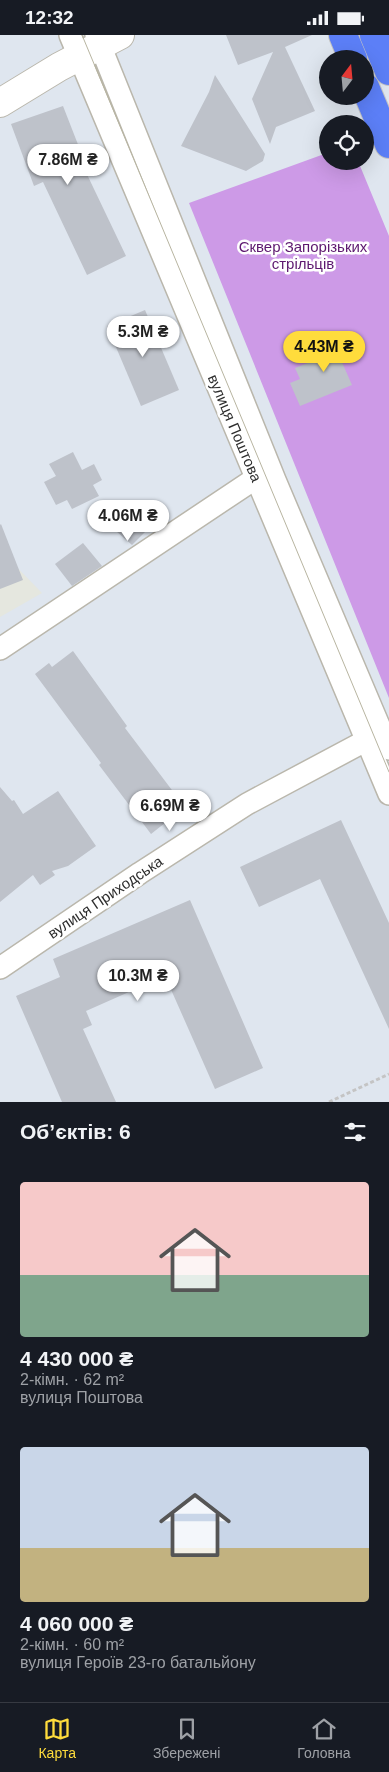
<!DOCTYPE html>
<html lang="uk">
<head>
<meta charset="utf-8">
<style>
	body { margin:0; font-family:Helvetica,sans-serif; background:#242831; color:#f1f3f6; height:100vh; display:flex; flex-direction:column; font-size:19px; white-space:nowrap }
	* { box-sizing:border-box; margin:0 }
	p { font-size:16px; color:#9ea1a6 }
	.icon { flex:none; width:28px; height:28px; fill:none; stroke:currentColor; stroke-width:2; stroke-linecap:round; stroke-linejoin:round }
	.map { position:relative; height:1067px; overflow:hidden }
	.sheet { display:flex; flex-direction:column; background:#171b24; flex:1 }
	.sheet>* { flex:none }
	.needle { width:32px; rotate:16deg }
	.controls { position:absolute; left:319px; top:15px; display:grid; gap:10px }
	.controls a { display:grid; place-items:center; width:55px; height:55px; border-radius:50%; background:#171b24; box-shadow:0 5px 20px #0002; font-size:25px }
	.price { position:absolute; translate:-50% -42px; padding:0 11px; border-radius:18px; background:#fff; color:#222; font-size:16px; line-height:32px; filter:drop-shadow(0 1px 2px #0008) }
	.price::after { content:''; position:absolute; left:50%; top:30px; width:15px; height:11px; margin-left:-8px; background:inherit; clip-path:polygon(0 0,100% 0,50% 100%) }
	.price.on { background:#ffdc3c; color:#111 }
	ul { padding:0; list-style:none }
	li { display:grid; align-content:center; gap:10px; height:265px; padding:0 20px }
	li span { display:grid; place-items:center; height:155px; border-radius:5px; color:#555 }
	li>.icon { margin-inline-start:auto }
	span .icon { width:90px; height:90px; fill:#fffc; stroke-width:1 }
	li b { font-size:21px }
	h2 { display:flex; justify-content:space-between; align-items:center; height:60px; padding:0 20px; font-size:21px }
	.status { display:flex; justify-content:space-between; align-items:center; height:35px; padding:0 25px; background:#171b24; direction:ltr }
	.status svg { height:14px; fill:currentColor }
	.tabs { display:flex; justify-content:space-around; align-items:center; height:70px; border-top:1px solid #363941; background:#171b24; font-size:14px; color:#9ea1a6 }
	.tabs a { display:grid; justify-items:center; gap:2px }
	.tabs .on { color:#ffdc3c }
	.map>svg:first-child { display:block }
	.industrial { fill:#e5e7df }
	.green { fill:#cd9ae7 }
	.building { fill:#bec2ca }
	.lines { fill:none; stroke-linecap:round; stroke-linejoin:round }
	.street-casing { stroke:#bab7ac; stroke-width:24 }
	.secondary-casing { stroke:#bab7ac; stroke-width:30 }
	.primary-casing { stroke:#c4c4c4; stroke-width:30 }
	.path { stroke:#c4c4c4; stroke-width:3; stroke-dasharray:4 2.5; stroke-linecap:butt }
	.street { stroke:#fff; stroke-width:21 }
	.secondary { stroke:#fff; stroke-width:28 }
	.primary { stroke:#5c7ff7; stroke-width:28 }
	.tram { stroke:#b8b5a1; stroke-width:1 }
	.labels { text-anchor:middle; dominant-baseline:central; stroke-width:5; stroke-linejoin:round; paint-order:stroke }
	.park-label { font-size:15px; fill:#5d186f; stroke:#fff }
	.street-label { font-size:15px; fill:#2d2d2d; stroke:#fff }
</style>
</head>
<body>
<div class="status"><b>12:32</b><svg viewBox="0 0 49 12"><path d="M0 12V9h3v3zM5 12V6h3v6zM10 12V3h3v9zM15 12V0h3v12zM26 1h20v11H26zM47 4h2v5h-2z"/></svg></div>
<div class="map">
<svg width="389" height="1067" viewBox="0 0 389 1067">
	<rect width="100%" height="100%" fill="#dfe6ef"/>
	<path class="industrial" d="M0,515l42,43 -42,24z"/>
	<path class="green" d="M327,118l1,8h30l31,75v462l-200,-495z"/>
	<g class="building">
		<path d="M226,0h86l-27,12 30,64 -39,16 -6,17 -18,-45 21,-47 -35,13z"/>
		<path d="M215,40l50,79 -2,7 -17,10 -65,-25 28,-54z"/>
		<path d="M63,71l23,59 -3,1 43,90 -39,19 -44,-93 -9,4 -23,-62z"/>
		<path d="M145,275l34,80 -38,16 -34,-80z"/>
		<path d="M347,297l9,22 -15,6 11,25 -52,21 -10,-23 10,-4 -5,-11 38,-15 -5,-13z"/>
		<path d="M73,417l9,18 12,-6 8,16 -9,5 6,11 -27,13 -5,-9 -11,5 -12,-23 12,-6 -7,-12z"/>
		<path d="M134,476l17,15 -19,19 -16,-14z"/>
		<path d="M1,489l22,56 -23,9v-64z"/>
		<path d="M83,508l19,23 -30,20 -17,-22z"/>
		<path d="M73,616l54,75 -2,2 62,82 -15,11 -2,-2 -19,15 -52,-69 2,-2 -66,-89 14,-11 3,4z"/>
		<path d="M0,752l12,14 2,-1 9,14 35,-23 38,55 -28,20 -16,5 3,4 -15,10 -7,-10 -33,27z"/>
		<path d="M341,785l48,103v106l-69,-150 -61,28 -19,-40z"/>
		<path d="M190,865l73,168 -48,21 -50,-113 -79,35 6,14 -9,4 33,73h-54l-46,-106 44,-19 -7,-18z"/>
	</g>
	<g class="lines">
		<defs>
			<g id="street">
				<path d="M70,0l319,759"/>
				<path d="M96,0l179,445 114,269"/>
				<path d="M0,614l256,-171 12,5"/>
				<path d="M0,933l140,-95 107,-69 120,-64"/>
			</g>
			<path id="secondary" d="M0,68l59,-36 61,-32"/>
			<g id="primary">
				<path d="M343,0l10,24"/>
				<path d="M374,0l15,36"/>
				<path d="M365,52l24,57"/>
			</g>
		</defs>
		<use href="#street" class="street-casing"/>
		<use href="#secondary" class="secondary-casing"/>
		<use href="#primary" class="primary-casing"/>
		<path class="path" d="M329,1067l60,-28"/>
		<use href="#street" class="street"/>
		<use href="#secondary" class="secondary"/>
		<use href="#primary" class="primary"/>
		<path class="tram" d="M82,0l307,737"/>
	</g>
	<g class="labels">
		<g class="park-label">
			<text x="303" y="211">Сквер Запорізьких<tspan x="303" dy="17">стрільців</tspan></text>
		</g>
		<g class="street-label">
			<text transform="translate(235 393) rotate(67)">вулиця Поштова</text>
			<text transform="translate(105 862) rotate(-34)">вулиця Приходська</text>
		</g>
	</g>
</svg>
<div class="controls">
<a><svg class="needle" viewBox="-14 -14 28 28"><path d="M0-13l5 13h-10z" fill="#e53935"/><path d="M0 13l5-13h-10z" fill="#9ea1a6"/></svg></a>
<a><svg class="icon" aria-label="locate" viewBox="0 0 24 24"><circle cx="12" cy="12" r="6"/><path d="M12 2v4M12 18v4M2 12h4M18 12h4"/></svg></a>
</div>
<b class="price" style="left:68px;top:151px">7.86M ₴</b>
<b class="price" style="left:143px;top:323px">5.3M ₴</b>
<b class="price on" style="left:324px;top:338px">4.43M ₴</b>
<b class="price" style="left:128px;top:507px">4.06M ₴</b>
<b class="price" style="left:170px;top:797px">6.69M ₴</b>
<b class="price" style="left:138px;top:967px">10.3M ₴</b>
</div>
<section class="sheet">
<h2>Об’єктів: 6<svg class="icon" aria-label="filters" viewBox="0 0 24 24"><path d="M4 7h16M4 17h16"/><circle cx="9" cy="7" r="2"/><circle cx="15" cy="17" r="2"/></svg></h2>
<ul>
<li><span style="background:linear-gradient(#f6c9c9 60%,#7fa58c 0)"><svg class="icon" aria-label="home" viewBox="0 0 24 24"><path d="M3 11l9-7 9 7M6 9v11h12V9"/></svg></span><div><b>4 430 000 ₴</b><p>2-кімн. · 62 m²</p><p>вулиця Поштова</p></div></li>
<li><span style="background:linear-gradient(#c9d6e8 65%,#c2b280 0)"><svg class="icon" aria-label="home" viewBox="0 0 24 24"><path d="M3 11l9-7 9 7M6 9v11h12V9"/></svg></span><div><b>4 060 000 ₴</b><p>2-кімн. · 60 m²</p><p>вулиця Героїв 23-го батальйону</p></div></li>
</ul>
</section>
<nav class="tabs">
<a class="on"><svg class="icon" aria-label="map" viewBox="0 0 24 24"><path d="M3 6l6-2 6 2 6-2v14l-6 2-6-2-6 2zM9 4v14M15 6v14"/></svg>Карта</a>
<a><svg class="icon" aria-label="saved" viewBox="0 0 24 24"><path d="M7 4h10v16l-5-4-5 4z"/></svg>Збережені</a>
<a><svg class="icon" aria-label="home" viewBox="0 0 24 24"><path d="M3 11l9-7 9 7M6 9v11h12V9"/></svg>Головна</a>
</nav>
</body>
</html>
